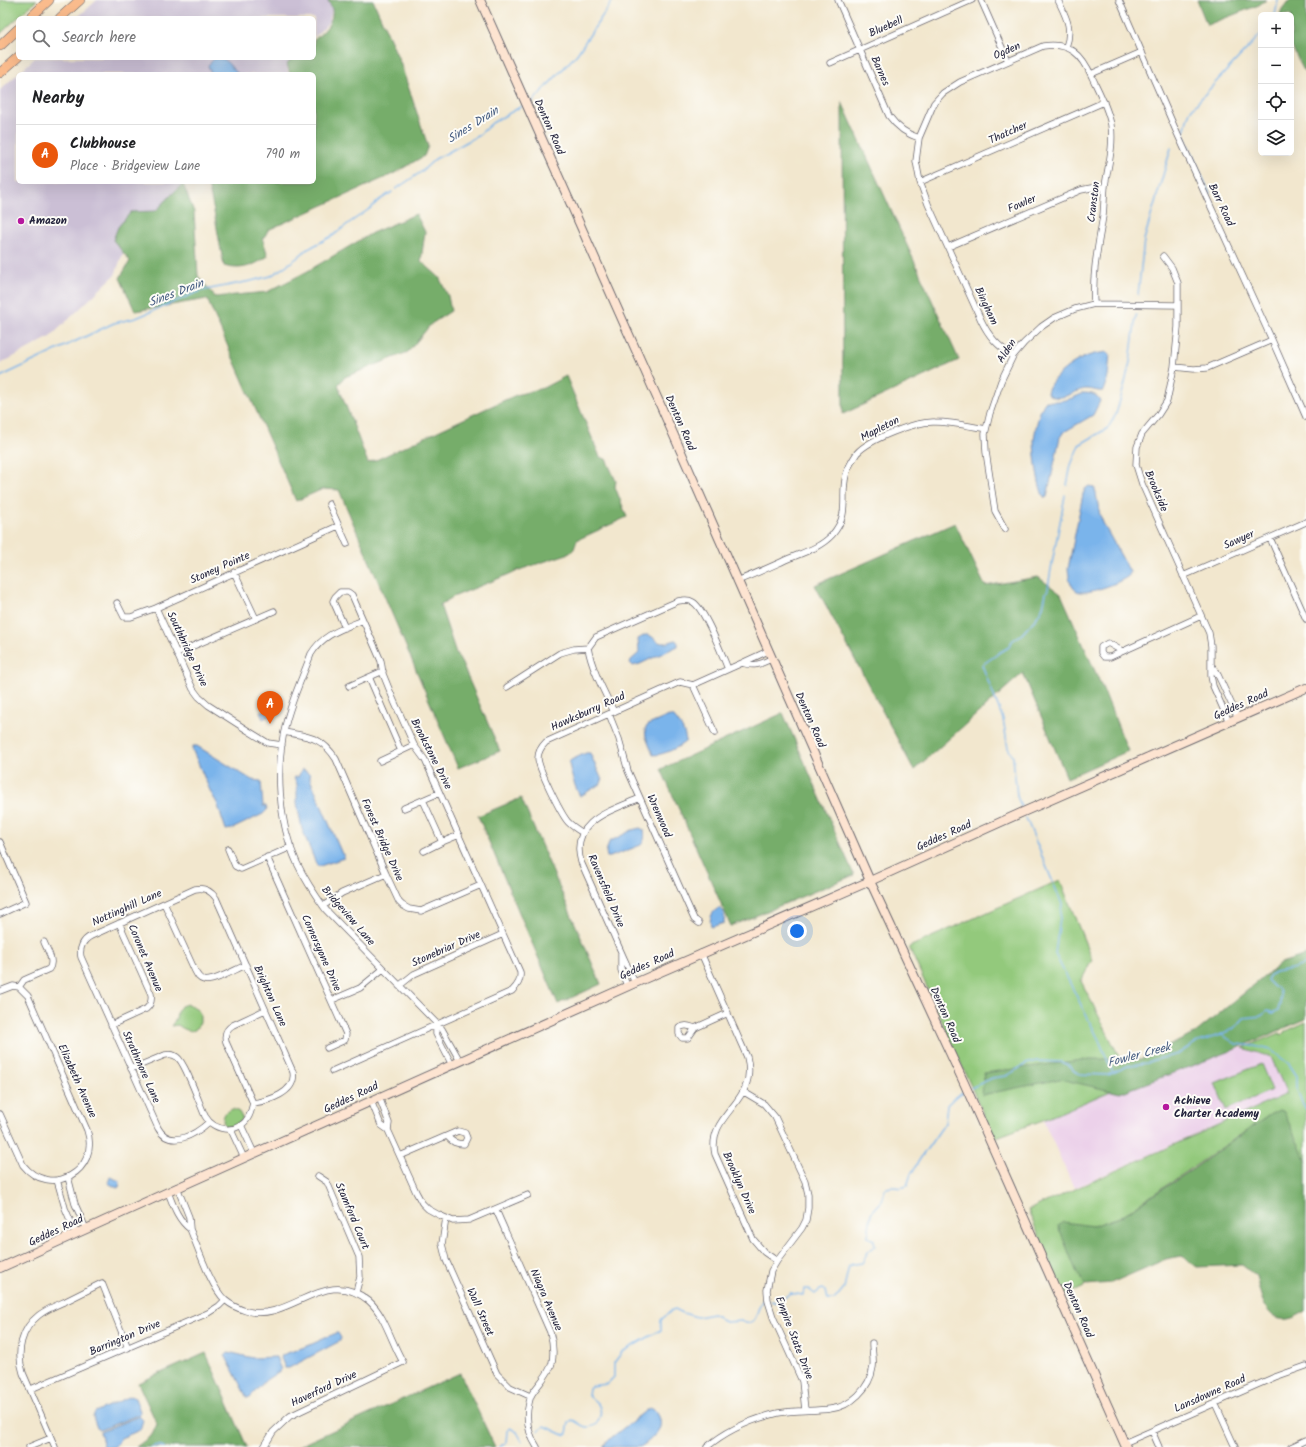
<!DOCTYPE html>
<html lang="en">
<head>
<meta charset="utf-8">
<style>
  :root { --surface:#fff; --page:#f2f2f2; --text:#202124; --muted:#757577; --line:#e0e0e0; --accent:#ea580c }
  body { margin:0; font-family:Kalam,sans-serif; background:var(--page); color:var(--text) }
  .controls { position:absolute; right:12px; top:12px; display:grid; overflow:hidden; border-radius:6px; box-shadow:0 4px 16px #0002 }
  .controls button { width:36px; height:36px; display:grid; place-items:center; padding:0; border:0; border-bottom:1px solid var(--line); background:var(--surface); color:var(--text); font:20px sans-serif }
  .you { position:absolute; left:797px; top:931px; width:14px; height:14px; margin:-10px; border:3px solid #fff; border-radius:50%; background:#1a73e8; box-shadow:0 0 0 6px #1a73e833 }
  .badge { display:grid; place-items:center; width:26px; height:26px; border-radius:50%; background:var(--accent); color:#fff; font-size:13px; font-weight:700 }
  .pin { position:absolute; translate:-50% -33px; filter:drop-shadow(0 1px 2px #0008) }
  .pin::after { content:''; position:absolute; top:21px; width:14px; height:12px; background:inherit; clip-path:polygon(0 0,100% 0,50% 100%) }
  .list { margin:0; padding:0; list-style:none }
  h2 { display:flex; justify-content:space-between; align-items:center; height:52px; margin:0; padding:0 16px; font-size:17px }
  h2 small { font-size:13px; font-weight:400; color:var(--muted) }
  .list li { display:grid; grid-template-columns:26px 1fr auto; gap:12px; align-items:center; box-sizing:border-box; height:60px; padding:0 16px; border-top:1px solid var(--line) }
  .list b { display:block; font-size:15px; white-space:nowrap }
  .list p { margin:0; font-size:13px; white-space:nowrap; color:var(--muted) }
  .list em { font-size:13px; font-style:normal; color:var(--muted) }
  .icon { flex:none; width:22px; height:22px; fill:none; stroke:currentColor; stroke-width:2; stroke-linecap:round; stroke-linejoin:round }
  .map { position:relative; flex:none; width:1306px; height:1447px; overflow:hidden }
  .search { position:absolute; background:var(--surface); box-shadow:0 4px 16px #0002; left:16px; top:16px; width:300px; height:44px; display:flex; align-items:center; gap:10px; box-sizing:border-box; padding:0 14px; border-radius:6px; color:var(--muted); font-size:15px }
  .panel { position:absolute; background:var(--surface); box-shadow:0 4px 16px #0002; left:16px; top:72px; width:300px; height:112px; border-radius:6px }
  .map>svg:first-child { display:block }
</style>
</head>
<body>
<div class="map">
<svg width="1306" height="1447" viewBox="0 0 1306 1447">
  <rect width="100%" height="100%" fill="#fdfcf7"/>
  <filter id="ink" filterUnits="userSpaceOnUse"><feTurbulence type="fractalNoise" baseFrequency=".025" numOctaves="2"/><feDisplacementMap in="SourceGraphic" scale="8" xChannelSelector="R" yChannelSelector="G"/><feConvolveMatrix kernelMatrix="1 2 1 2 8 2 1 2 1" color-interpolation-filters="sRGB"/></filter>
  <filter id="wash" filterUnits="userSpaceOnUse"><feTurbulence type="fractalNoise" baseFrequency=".012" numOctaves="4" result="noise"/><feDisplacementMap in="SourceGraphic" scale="16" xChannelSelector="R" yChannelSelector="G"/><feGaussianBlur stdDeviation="0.9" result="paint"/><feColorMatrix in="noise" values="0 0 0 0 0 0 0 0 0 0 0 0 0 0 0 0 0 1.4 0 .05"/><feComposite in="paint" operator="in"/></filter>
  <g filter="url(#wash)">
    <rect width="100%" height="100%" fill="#f2e7ce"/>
    <path fill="#ecd1ea" d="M1223,1042l48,15 16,37 -213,94 -31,-68z"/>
    <path fill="#cbbfd5" d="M97,0h231l4,9 -3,13 -15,15v-19h-237z
      M35,58h257l-5,6 1,10h-270v108h167l-29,30h-25l-18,28 10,13 -8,22 -65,62 -50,27v-274z"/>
    <path fill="#93c97b" stroke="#5a765b" d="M0,0h37l-37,34z
      M1060,880l32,80 -11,21 51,101 -89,38 -49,18 -85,-191z
      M187,1004l6,2 7,7v10l-5,7c-6,2 -12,-1 -17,-5l-7,1 5,-7 1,-7 4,-6z
      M1306,1022v140l-35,-48 -151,103 -27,9 -35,1 28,58 -22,11 -36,-86 259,-116 -16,-37 -28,-9 36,-15 3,2 2,-3z
      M1261,1064l11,26 -46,20 -11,-27z
      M233,1109l6,3 4,7c-6,6 -11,7 -19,8 -2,-9 -1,-16 9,-18z"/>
    <path fill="#76ad6b" stroke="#4c6853" d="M328,0h45l27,62 28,84 -4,10 -31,18 -125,56 -5,10 5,16c-14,10 -27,15 -44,10 -6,-28 -9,-56 -17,-84h107v-108h-24l-3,-10 6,-6h21v-18c9,-8 20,-17 18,-31 -1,-3 -3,-6 -4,-9z
      M1197,0h69l-7,5 -52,20z
      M1290,0h16v75l-15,-30v-30h-11l2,-5z
      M842,102l117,258 -116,54z
      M183,184l11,28 4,64 17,21 52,-5 39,-20 66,-39 44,-19 9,18 -4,29 18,16 9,19 3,15 -20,13 -23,28 -63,25 -7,8 30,78 8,-3 109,-51 31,-14 27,-7 23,-12 34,81 6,2 10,22 -1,6 12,30 -50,23 -3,9 -4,4 -48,16 -69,28 -13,8 16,48 6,11 38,87 -42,17 -119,-278 -16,-1 -27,12 -89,-202 -72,12 -15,-33 10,-17 -17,-21 5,-13 13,-15 25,-1 18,-19z
      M955,523l30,63 53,-9 23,17 45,102 22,55 -61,27 -44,-105 -109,97 -99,-185z
      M783,713l71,162 -123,51 -70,-157z
      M521,798l80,186 -43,20 -80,-188z
      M1306,955v64l-75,32 -111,42 -60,-14 -78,16 2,-22 105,-14h52l53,-25 87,-71z
      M1279,1110l5,2 22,49v150c-5,3 -12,7 -18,8 -23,4 -28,-26 -32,-43l-14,-11 -45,2 -15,-11 -16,3 -55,24 -25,2 -9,-12 -19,-47 5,-4 30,4 27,-9 73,-48 78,-55z
      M206,1353l41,94h-111l16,-12 5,-11 -19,-41z
      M460,1373l35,74h-197l3,-2z"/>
    <path fill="#7ab4eb" stroke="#4e6b93" d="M215,58l9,1 14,15h-27l-3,-9z
      M1107,352l3,2 -2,23 -5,14c-5,1 -10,-2 -16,-2 -13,0 -27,16 -40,4 3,-16 29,-34 44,-38 6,-2 11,-2 16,-3z
      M1083,393c7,0 15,1 17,8l-7,14 -29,17 -4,5 -13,60 -2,1c-7,-7 -11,-47 -11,-58 1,-9 5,-32 12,-39 14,1 25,-1 37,-8z
      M1089,486l5,1 1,2 5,26 4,10 26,47c-1,3 0,3 -3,5 -8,6 -42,19 -50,14 -7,-4 -8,-14 -9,-22l15,-75 2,-5z
      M645,635c7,-1 9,5 14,7 5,3 12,-1 17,-2l2,3v3l-38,18 -7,2 -3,-3 1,-3 8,-7 -1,-14z
      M268,709l2,1 1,5 -8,4 -3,-7z
      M669,716l5,1c6,7 11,15 12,24 -8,7 -22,14 -33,14l-7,-18 -1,-8 3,-4z
      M193,746h4l55,34 9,1 2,25h3l1,4 -4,4 -31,15 -6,1 -9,-27 -6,-10 -19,-44z
      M586,753h4l12,27 -1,4c-3,2 -6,3 -9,5 -4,2 -7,5 -12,7 -5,-8 -10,-24 -11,-34l2,-2z
      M302,769l8,5v5l32,75 2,1v3l-24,8h-3l-15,-37 -5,-25v-20l-3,-6 1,-1h3z
      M640,828l4,2c1,6 1,10 -3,15l-31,12h-3l-1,-5 3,-10 23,-12z
      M719,908c7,5 5,9 5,15l-13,4c-2,-8 0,-15 8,-19z
      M110,1177l10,4 -1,6 -2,1 -9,-5z
      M336,1333h2l3,5 -1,3 -51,27h-4l-4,-10 1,-3 28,-10z
      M228,1352l25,6 23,-1 5,13 -15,10 -16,17 -3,1 -22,-43z
      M131,1396l4,2 5,13v3l-40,16 -3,-2 -4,-11 2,-5z
      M649,1408c8,1 13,11 11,19 -2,6 -15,19 -21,20 -7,0 -26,0 -35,0v-2l8,-8z
      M139,1416l4,4 -3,10 -19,8 -7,9h-10l-4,-15z"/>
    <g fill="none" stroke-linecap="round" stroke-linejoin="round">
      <path stroke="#7ab4eb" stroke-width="1.5" d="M1275,15l3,-15
        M532,102l45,-48 36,-54
        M1183,134l27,60
        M1182,135c5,-8 4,-19 10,-26 22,-26 46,-50 69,-75
        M396,189l25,-17 14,-13 12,-6 32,-18 13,-12 30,-17
        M1138,295l6,-55 27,-92
        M0,377l114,-54 22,-5 64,-27 51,-10 20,-5 26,-18 9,-8 28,-15 15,-12 22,-15 7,-7 14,-9
        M1067,485l4,-20 8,-20 29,-17 8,-14 8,-27 6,-25 6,-47
        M1021,807l-4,-11 -4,-39 -5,-9 -5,-29 -21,-54 17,-12 10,-6 3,-6 10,-7 15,-17 6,-10 3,-14 2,-4c4,-32 12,-63 17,-94
        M1026,818l36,86 -7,50 43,84 15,35
        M1221,1034l15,10 18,2 17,4 18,14 8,12v14l6,15 3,4
        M971,1088l21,-10 14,-2 20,-12 11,-3 25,1 7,3 5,6 6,3 28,1 22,-10 17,-2 7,-3 24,-6 17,-11 31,-10 11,-7 7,-8 17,-2 7,-5 5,2 5,-3c3,-6 4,-18 -1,-23h-3l-7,-7c4,-9 11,-9 20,-10 6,-1 13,-4 19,-6
        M771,1301l7,2 12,-10 13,2 1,-6h4l7,5 5,-4 3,-1 3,2 2,9h6l10,-12 5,-22 4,-2 9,-1 6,-11 7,-6 -1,-6 -6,-3 3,-24 11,-12 3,-12c7,-5 15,1 22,-3l4,-12 9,-15 25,-36 2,-18 8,-8 8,-5
        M538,1431l7,-5 19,9 3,-2 2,-10 3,-3c5,1 8,6 14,7 12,1 18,-14 12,-23 -3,-3 -7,-6 -10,-9l1,-7 2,-2 16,-2 7,-7v-14l8,-11 39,-22v-10l11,-10 3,-1 8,4 14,4 16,-3 4,2 4,4 4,2 17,-1 8,2c9,-4 6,-16 13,-23h4
        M151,1447l7,-2 6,2
        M499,1447l7,-4 1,-12 3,-3 7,4 5,9"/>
    </g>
  </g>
  <g filter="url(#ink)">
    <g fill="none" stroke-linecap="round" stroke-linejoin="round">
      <g stroke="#6b676e" stroke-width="7">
        <path id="street" d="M838,0l51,116c8,11 17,18 30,22
          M981,0l27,61
          M1058,0c8,17 15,28 8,47
          M1119,0l58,133 95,207 34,77
          M830,63l142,-63
          M1091,74l51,-22
          M920,182l184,-80
          M948,247l133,-57 10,-2 14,-1
          M1163,256l9,12 6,15v44l-4,40 -7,34 -9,14 -16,19 -5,13 -1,18 6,19 67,149 2,13v30l2,10 16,36
          M1013,356c-15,-10 -24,-19 -32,-36l-53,-116 -8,-22 -4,-21 3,-23 15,-35 9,-10 17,-11 83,-36c27,-4 39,8 49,31 7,15 16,31 19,48 3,21 -3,41 -6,61 -1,10 -1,20 -2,30 -5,31 -11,57 -9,88
          M1174,367l20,2 13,-1 65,-28
          M329,504l18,40
          M1005,529l-10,-18 -9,-59 -1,-18 5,-21 11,-32 12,-25 11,-13 17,-16 13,-9 21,-9 19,-5 84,1
          M1270,538l36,81
          M234,572l22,47
          M1183,576l123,-54
          M737,581c18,-7 35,-15 53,-23 15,-6 31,-11 42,-23 19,-22 8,-37 14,-60 2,-8 7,-16 11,-22 13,-14 58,-32 78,-31 17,0 34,4 51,7
          M117,603l7,14h7l25,-9 182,-82
          M156,608l37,81 6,8 9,8 39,25 21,13 14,2
          M363,620c-21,9 -40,14 -52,34 -8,22 -19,45 -25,69 -11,43 -8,99 11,140 8,17 18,32 29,47l116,119 18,32
          M588,648c4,22 16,43 26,64
          M768,651l-26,12c13,4 18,1 29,-4
          M1122,651l-14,-8 -7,4v6l3,4h6l91,-41
          M177,653l97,-42
          M1212,666l6,9 20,43
          M369,677l32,74
          M693,685l49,-22
          M349,686l34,-15
          M507,687l53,-34 14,-4 14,-1 8,-11 82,-36c5,-1 10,-2 15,1 12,7 29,53 35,67
          M609,714l10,25 9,32 66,148 5,4
          M284,732c25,5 37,4 52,27l50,115 13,28 3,3 7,4 12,2 60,-26
          M380,761l34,-16
          M423,800l19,42 17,-7
          M404,808l35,-15
          M583,833c-5,-3 -11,-7 -15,-11 -7,-8 -30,-54 -30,-64 0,-7 4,-12 8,-16l134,-60 13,3 22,48
          M0,842l26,60 -26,12
          M228,849l7,17 6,3 50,-22
          M424,851l18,-9
          M267,857l79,177 -1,6 -18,8
          M164,903l31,68c2,4 4,8 9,9 9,3 32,-11 42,-15
          M323,906l19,-13 44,-19
          M621,953v17l6,16
          M701,953l46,104c12,46 -41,56 -32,97l38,85 11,13 13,9
          M635,983l-54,-121c-12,-41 30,-51 59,-64
          M399,986l15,-12 89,-40
          M19,987l5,-7 25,-11c6,-8 -2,-19 -5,-27
          M0,991l13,-5 6,1
          M332,1000l28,-12 23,-19
          M436,1024v10l16,31
          M111,1025l35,-16c5,-4 6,-9 5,-15l-32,-71
          M695,1028c-6,-2 -10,-4 -16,0v6l3,4h6l7,-10 33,-15
          M131,1069l34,-14c4,-1 8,-1 12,2 8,5 23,48 28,59 10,17 35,18 44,0 2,-4 3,-9 4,-13l-27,-61c-2,-7 0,-13 7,-17l32,-15
          M332,1071l180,-80c6,-6 9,-11 8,-19l-95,-212 -11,-15 -20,-44 -11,-27 -2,-13 -29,-66 -4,-3h-8l-5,5 -2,4 12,27
          M744,1092l20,12 11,13 30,64 3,13v14l-2,12 -4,8 -25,33 -6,10 -4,19 1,11 5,16 29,64 3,29
          M371,1101l10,24 7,5 1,-7 -10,-26
          M0,1114l23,51c27,34 78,6 64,-35l-59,-134 -9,-9
          M209,1122c-13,12 -39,28 -51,6l-77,-171c-2,-9 2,-17 10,-21l104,-47c9,-2 15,1 21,9l77,174c4,21 -25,29 -40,31
          M241,1125l13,28
          M231,1130l13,28
          M388,1130l28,62 6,11 6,6 11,6 14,6 16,-1 59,-25
          M400,1156l58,-25 7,2 2,5 -3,6c-8,0 -12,-2 -17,-8
          M318,1176l9,6 32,75 1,20 -4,15
          M68,1177l7,27 11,25
          M57,1180l8,28 11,26
          M168,1192c5,13 10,28 22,37l-1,-12 -12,-30
          M496,1210l54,122c3,10 4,20 2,31 -3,12 -14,21 -20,31 -2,3 -2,5 -3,9 -4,16 -1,30 8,44
          M446,1218l-4,26 4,16 51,114 13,13 20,9
          M190,1229c8,19 21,58 35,71 6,5 14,9 21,11 45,12 79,-47 123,-10 16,14 23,43 34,61l-113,54 -17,16 -9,15
          M31,1389l177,-76 11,-7 6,-6
          M1215,1403l20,44
          M1152,1431l7,16
          M1124,1443l151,-66 31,-11
          M29,1447l22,-9
          M55,1447l-32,-74c-7,-21 -2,-44 16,-58 8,-6 18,-10 27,-14 12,-6 24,-12 36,-18l26,65
          M707,1447c20,-17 46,-28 71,-34 17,-3 35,-2 52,-4 21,-2 40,-21 43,-42 1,-7 -1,-16 -1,-24
          M1291,1447l15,-7"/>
      </g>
      <g stroke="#6b676e" stroke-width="10">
        <path id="secondary" d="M480,0l191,429 199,452 95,204 161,362
          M0,1268l168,-76 467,-209 235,-102 153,-69 283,-124"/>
      </g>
      <g stroke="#6b676e" stroke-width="10">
        <path id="primary" d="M30,18l19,-18
          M60,18l20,-18
          M0,46l18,-17
          M0,73l18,-16"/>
      </g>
      <use href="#street" stroke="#fff" stroke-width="5.5"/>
      <use href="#secondary" stroke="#fde4d1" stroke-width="8"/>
      <use href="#primary" stroke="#fabb8c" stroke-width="9"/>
    </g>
  </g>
  <g fill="#b5179e" stroke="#fdfcf7" stroke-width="1.5">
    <circle cx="21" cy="221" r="4"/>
    <circle cx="1166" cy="1107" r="4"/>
  </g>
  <g text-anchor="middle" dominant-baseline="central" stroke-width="4" stroke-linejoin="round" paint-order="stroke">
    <g font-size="11" fill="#22223b" stroke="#fdfcf7">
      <text transform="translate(886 27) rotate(-24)">Bluebell</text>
      <text transform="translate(1007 51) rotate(-24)">Ogden</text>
      <text transform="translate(880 71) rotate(66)">Barnes</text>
      <text transform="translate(549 127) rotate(66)">Denton Road</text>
      <text transform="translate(1008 133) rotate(-24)">Thatcher</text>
      <text transform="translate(1094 202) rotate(-83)">Cranston</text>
      <text transform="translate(1022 204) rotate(-23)">Fowler</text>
      <text transform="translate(1221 205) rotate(65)">Barr Road</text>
      <text transform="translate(986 306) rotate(65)">Bingham</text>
      <text transform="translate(1007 351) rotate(-57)">Alden</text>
      <text transform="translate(680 423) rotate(66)">Denton Road</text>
      <text transform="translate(880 429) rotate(-27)">Mapleton</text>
      <text transform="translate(1156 491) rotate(67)">Brookside</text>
      <text transform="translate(1239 540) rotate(-24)">Sawyer</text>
      <text transform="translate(220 568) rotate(-24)">Stoney Pointe</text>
      <text transform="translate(187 649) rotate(65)">Southbridge Drive</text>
      <text transform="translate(1241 705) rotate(-24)">Geddes Road</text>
      <text transform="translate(588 712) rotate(-24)">Hawksburry Road</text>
      <text transform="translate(810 720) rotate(66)">Denton Road</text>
      <text transform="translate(431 754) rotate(63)">Brookstone Drive</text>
      <text transform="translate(659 816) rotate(66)">Wrenwood</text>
      <text transform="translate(944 836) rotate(-24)">Geddes Road</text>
      <text transform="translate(382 840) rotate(66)">Forest Bridge Drive</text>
      <text transform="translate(606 891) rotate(67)">Ravensfield Drive</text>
      <text transform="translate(127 908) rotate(-24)">Nottinghill Lane</text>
      <text transform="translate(348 916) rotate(49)">Bridgeview Lane</text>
      <text transform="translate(446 949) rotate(-24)">Stonebriar Drive</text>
      <text transform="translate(321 953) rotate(66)">Cornersyone Drive</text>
      <text transform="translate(145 958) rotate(67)">Coronet Avenue</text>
      <text transform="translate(647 965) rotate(-24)">Geddes Road</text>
      <text transform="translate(270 996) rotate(66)">Brighton Lane</text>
      <text transform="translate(945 1015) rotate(66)">Denton Road</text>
      <text transform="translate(141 1067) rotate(66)">Strathmore Lane</text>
      <text transform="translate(77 1081) rotate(66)">Elizabeth Avenue</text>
      <text transform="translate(351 1098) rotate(-25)">Geddes Road</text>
      <text transform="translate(739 1183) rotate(66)">Brooklyn Drive</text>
      <text transform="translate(352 1216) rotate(67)">Stamford Court</text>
      <text transform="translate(56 1231) rotate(-25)">Geddes Road</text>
      <text transform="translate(546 1300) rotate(67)">Niagra Avenue</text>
      <text transform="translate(1078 1310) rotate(66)">Denton Road</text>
      <text transform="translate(480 1312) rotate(66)">Wall Street</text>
      <text transform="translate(125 1338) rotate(-23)">Barrington Drive</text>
      <text transform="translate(794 1338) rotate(69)">Empire State Drive</text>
      <text transform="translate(324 1389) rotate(-25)">Haverford Drive</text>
      <text transform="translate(1210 1394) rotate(-24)">Lansdowne Road</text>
    </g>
    <g font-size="11" font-weight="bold" fill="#22223b" stroke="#fdfcf7" text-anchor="start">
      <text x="29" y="221">Amazon</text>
      <text x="1174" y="1101">Achieve<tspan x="1174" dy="13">Charter Academy</tspan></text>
    </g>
    <g font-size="12" font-style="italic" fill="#455c81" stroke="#fdfcf7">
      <text transform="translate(473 125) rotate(-32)">Sines Drain</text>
      <text transform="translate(176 293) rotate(-21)">Sines Drain</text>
      <text transform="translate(1139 1055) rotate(-15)">Fowler Creek</text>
    </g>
  </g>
</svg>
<div class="controls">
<button>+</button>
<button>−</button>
<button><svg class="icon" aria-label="locate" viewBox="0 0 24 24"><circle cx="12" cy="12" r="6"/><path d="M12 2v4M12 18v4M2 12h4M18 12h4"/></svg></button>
<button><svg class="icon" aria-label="layers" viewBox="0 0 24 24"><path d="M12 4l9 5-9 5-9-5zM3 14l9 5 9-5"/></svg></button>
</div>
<div class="you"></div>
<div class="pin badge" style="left:270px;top:724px">A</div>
<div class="search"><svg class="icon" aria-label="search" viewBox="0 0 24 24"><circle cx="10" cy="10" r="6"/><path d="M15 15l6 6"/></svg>Search here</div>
<section class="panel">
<h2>Nearby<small></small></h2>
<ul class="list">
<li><span class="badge">A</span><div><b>Clubhouse</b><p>Place · Bridgeview Lane</p></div><em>790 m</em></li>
</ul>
</section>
</div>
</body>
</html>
